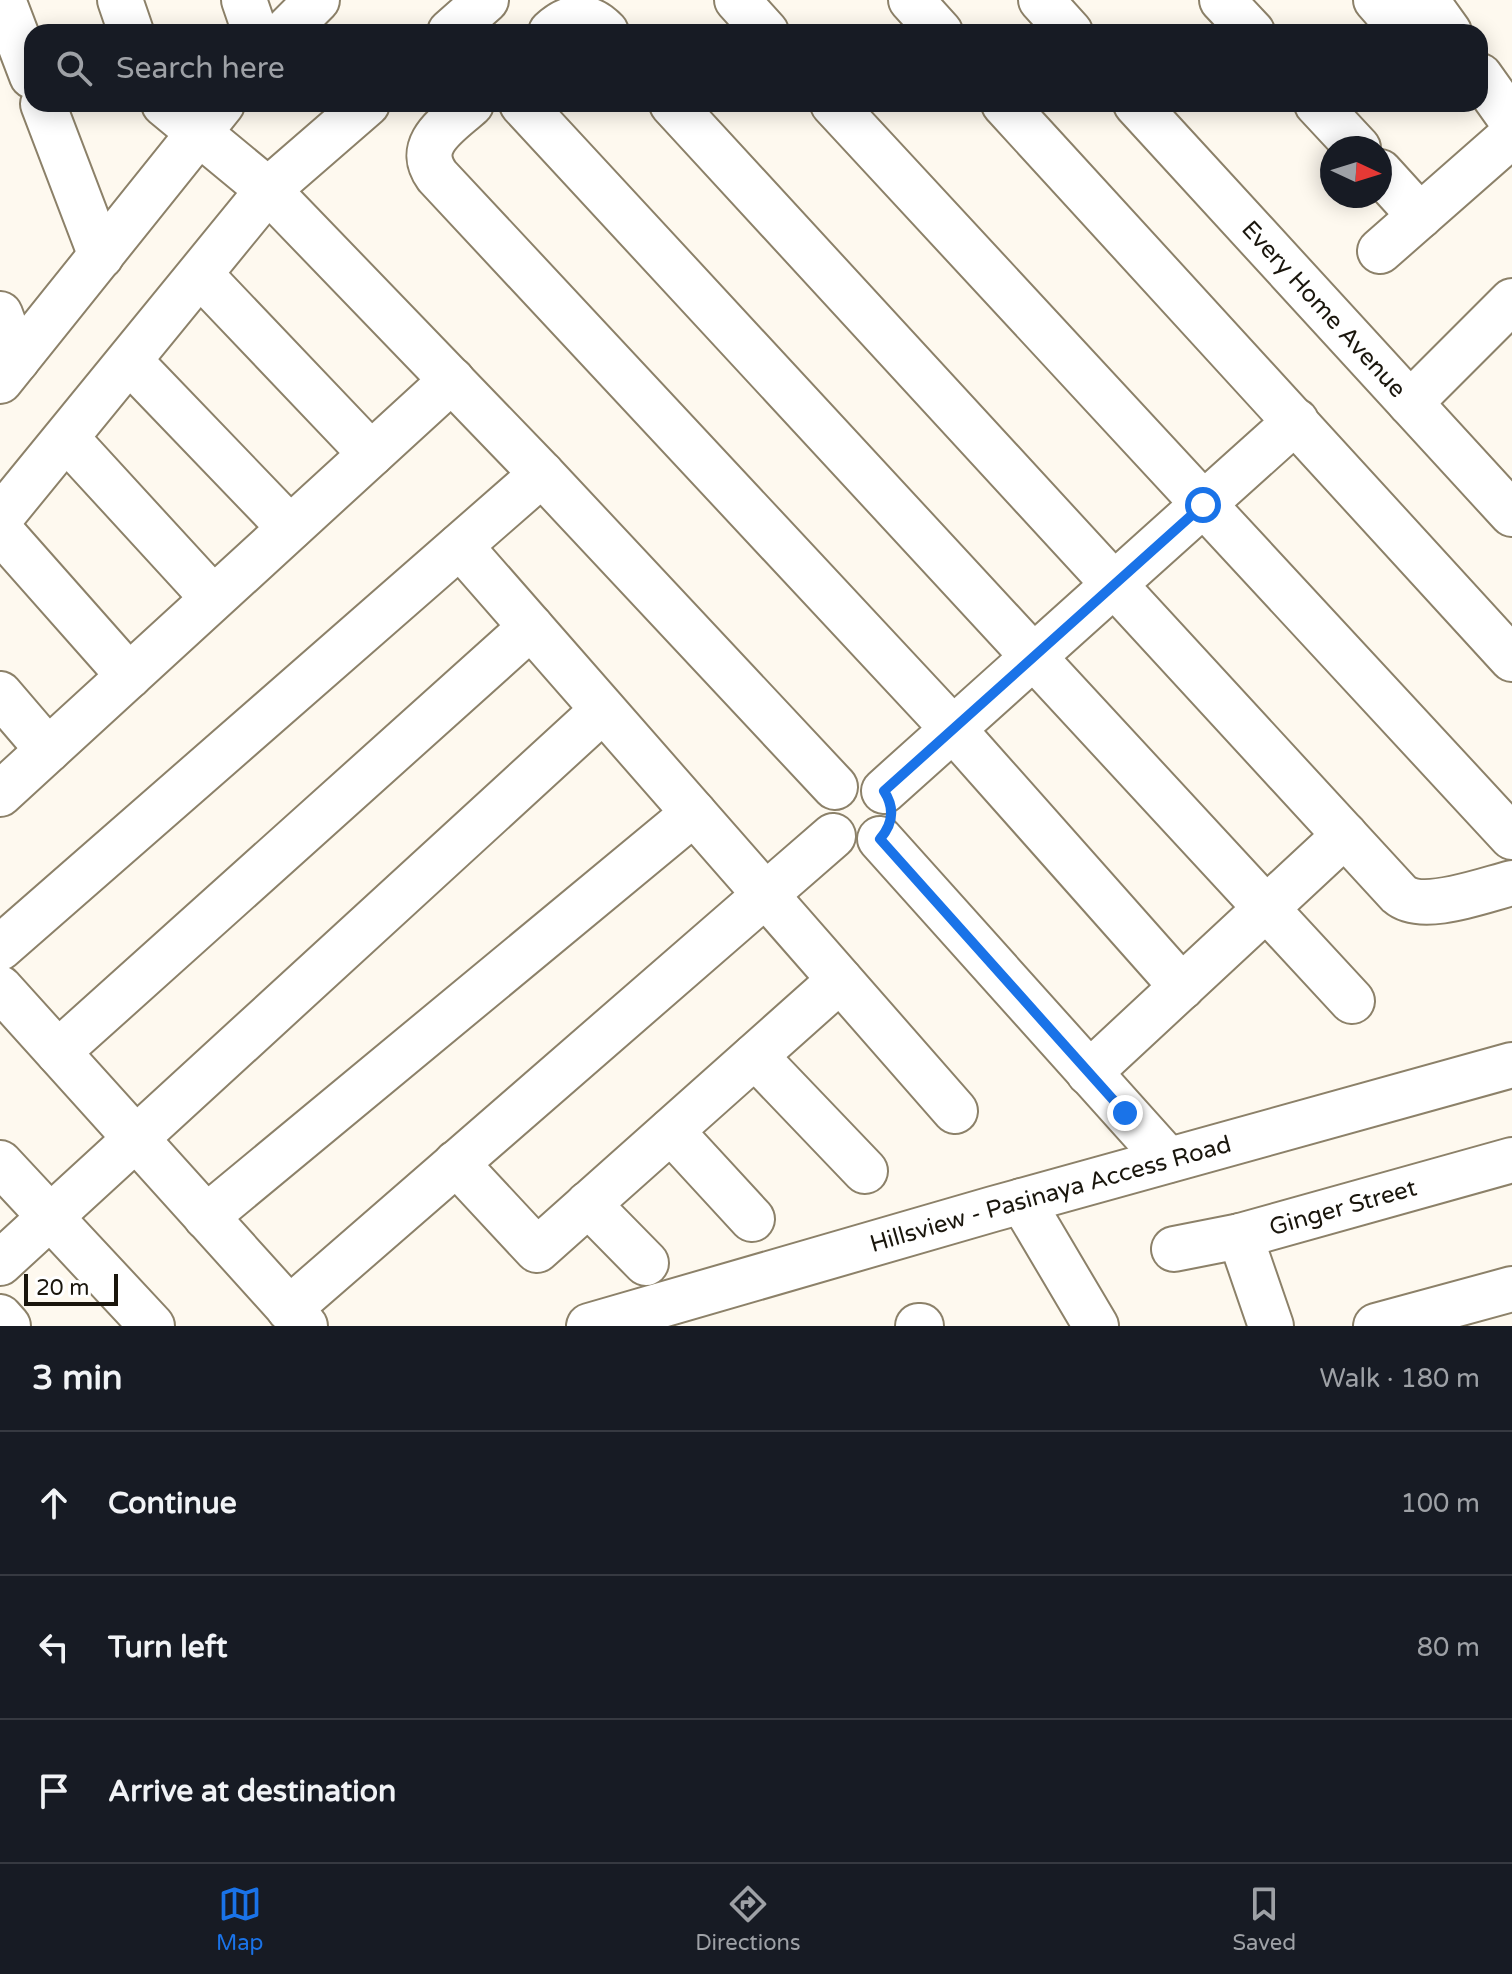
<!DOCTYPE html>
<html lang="en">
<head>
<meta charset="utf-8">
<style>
  :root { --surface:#171b24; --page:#242831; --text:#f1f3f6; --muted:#9ea1a6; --line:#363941; --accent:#1a73e8 }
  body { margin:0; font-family:"Varela Round",sans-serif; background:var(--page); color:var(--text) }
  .compass { position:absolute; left:1320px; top:136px; width:72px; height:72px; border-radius:50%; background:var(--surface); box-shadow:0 4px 20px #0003; rotate:94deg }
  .scale { position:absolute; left:24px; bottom:20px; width:94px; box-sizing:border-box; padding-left:8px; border:4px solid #1a160d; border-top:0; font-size:22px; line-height:28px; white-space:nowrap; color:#1a160d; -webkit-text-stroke:6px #fff; paint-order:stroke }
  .stop { position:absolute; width:24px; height:24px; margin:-18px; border:6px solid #1a73e8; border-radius:50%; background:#fff }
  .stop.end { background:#1a73e8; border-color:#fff; box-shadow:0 2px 8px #0008 }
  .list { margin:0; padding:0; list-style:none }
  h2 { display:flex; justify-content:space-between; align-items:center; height:104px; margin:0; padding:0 32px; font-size:34px }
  h2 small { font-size:26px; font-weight:400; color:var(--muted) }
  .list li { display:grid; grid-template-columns:52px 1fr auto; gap:24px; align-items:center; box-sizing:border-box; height:144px; padding:0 32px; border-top:2px solid var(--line) }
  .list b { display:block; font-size:30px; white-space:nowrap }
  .list em { font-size:26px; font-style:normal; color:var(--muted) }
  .icon { flex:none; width:44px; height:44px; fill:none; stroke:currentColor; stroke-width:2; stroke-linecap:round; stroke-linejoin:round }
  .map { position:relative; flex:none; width:1512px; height:1326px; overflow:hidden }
  .search { position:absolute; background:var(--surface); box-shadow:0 4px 20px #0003; left:24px; right:24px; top:24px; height:88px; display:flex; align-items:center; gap:20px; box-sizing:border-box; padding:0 28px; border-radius:24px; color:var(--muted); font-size:30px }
  .sheet { height:536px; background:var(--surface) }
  nav { display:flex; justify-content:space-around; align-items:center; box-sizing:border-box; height:112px; border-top:2px solid var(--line); background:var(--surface); font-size:22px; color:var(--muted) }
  nav a { display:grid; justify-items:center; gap:4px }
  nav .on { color:var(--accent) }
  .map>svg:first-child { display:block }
</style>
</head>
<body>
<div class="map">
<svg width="1512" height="1326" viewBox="0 0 1512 1326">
  <rect width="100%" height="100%" fill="#fef9ef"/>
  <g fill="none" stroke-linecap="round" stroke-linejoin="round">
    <g stroke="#8c8169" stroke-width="48">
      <g id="minor">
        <path d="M3,0l29,76"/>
        <path d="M120,0l11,32"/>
        <path d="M244,0l11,32"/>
        <path d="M737,0l29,32"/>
        <path d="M911,0l29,32"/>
        <path d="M1041,0l29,32"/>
        <path d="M1222,0l30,32"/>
        <path d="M1376,0l28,32"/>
        <path d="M1426,0l23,32"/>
        <path d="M285,32l32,-32"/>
        <path d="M450,32l36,-32"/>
        <path d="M551,32c18,-17 37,-19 55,0"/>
        <path d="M1480,76l32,45"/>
        <path d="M43,104l58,152"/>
        <path d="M164,104l104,86 274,284 293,313"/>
        <path d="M471,104c-22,20 -57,40 -34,72l516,553 229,258"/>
        <path d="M522,104l830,897"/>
        <path d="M672,104l727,790c23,20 85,-4 113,-11"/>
        <path d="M833,104l679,733"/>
        <path d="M1004,104l508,555"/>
        <path id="s1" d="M1136,104l376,410"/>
        <path d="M1317,104l41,44"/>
        <path d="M1380,172l40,44"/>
        <path d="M1380,251l132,-116"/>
        <path d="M212,287l159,167"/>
        <path d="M0,314l17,46"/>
        <path d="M142,374l148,154"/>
        <path d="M0,381l222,-277"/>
        <path d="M1410,403l102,-102"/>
        <path d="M79,452l134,146"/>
        <path d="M0,518l268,-328 99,-86"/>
        <path d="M6,537l123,139"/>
        <path d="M460,546l495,565"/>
        <path d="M0,694l48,56"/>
        <path d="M884,791l412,-370"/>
        <path d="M0,794l452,-414"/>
        <path d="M880,839l288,321"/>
        <path d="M0,948l542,-474"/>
        <path d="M0,988l305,338"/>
        <path d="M58,1052l473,-425"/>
        <path d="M755,1056l110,115"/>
        <path d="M1089,1073l256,-238"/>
        <path d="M671,1131l81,88"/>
        <path d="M0,1163l152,163"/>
        <path d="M456,1163l81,87 303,-270"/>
        <path d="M1022,1201l74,125"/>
        <path d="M588,1204l58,59"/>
        <path d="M206,1217l488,-404"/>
        <path d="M1240,1236l31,90"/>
        <path id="s2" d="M1174,1249l66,-13 272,-76"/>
        <path d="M0,1263l603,-553"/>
        <path d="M289,1309l544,-473"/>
        <path d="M0,1317l8,9"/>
        <path id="s3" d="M589,1326l404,-117 519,-144"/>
        <path d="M918,1326h3"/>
        <path d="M1376,1326l136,-37"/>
      </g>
    </g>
    <use href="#minor" stroke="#fff" stroke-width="44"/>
  </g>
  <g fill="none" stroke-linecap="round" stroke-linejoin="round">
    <path stroke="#1a73e8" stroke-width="10" d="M1125,1113l-245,-274c13,-15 15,-31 4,-48l319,-286"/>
  </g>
  <g text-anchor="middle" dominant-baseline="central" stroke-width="6" stroke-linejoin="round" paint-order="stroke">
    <g font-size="24" fill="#1a160d" stroke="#fff">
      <text stroke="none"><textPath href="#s1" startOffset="278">Every Home Avenue</textPath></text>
      <text stroke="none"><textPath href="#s3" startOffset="480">Hillsview - Pasinaya Access Road</textPath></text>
      <text stroke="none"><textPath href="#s2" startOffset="174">Ginger Street</textPath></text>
    </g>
  </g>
</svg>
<svg class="compass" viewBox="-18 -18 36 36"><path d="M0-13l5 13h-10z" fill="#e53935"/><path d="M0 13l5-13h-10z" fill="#9ea1a6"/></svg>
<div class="scale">20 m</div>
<div class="stop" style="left:1203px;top:505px"></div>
<div class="stop end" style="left:1125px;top:1113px"></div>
<div class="search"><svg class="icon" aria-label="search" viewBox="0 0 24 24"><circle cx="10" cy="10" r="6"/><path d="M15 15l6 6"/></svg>Search here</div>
</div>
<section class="sheet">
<h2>3 min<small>Walk · 180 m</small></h2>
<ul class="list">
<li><svg class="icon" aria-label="ahead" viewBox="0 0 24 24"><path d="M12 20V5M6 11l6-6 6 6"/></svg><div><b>Continue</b></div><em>100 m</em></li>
<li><svg class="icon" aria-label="left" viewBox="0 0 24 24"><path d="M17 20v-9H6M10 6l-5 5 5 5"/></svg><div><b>Turn left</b></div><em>80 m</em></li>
<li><svg class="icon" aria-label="arrive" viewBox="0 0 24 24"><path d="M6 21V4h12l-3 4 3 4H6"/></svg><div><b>Arrive at destination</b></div></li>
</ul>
</section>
<nav>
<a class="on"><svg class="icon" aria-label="map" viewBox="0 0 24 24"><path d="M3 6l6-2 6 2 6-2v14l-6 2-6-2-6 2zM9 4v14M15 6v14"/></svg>Map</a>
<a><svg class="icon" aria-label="directions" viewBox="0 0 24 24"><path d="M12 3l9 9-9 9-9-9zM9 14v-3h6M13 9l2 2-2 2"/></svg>Directions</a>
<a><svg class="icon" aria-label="saved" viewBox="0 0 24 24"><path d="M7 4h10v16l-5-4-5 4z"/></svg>Saved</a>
</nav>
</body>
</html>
